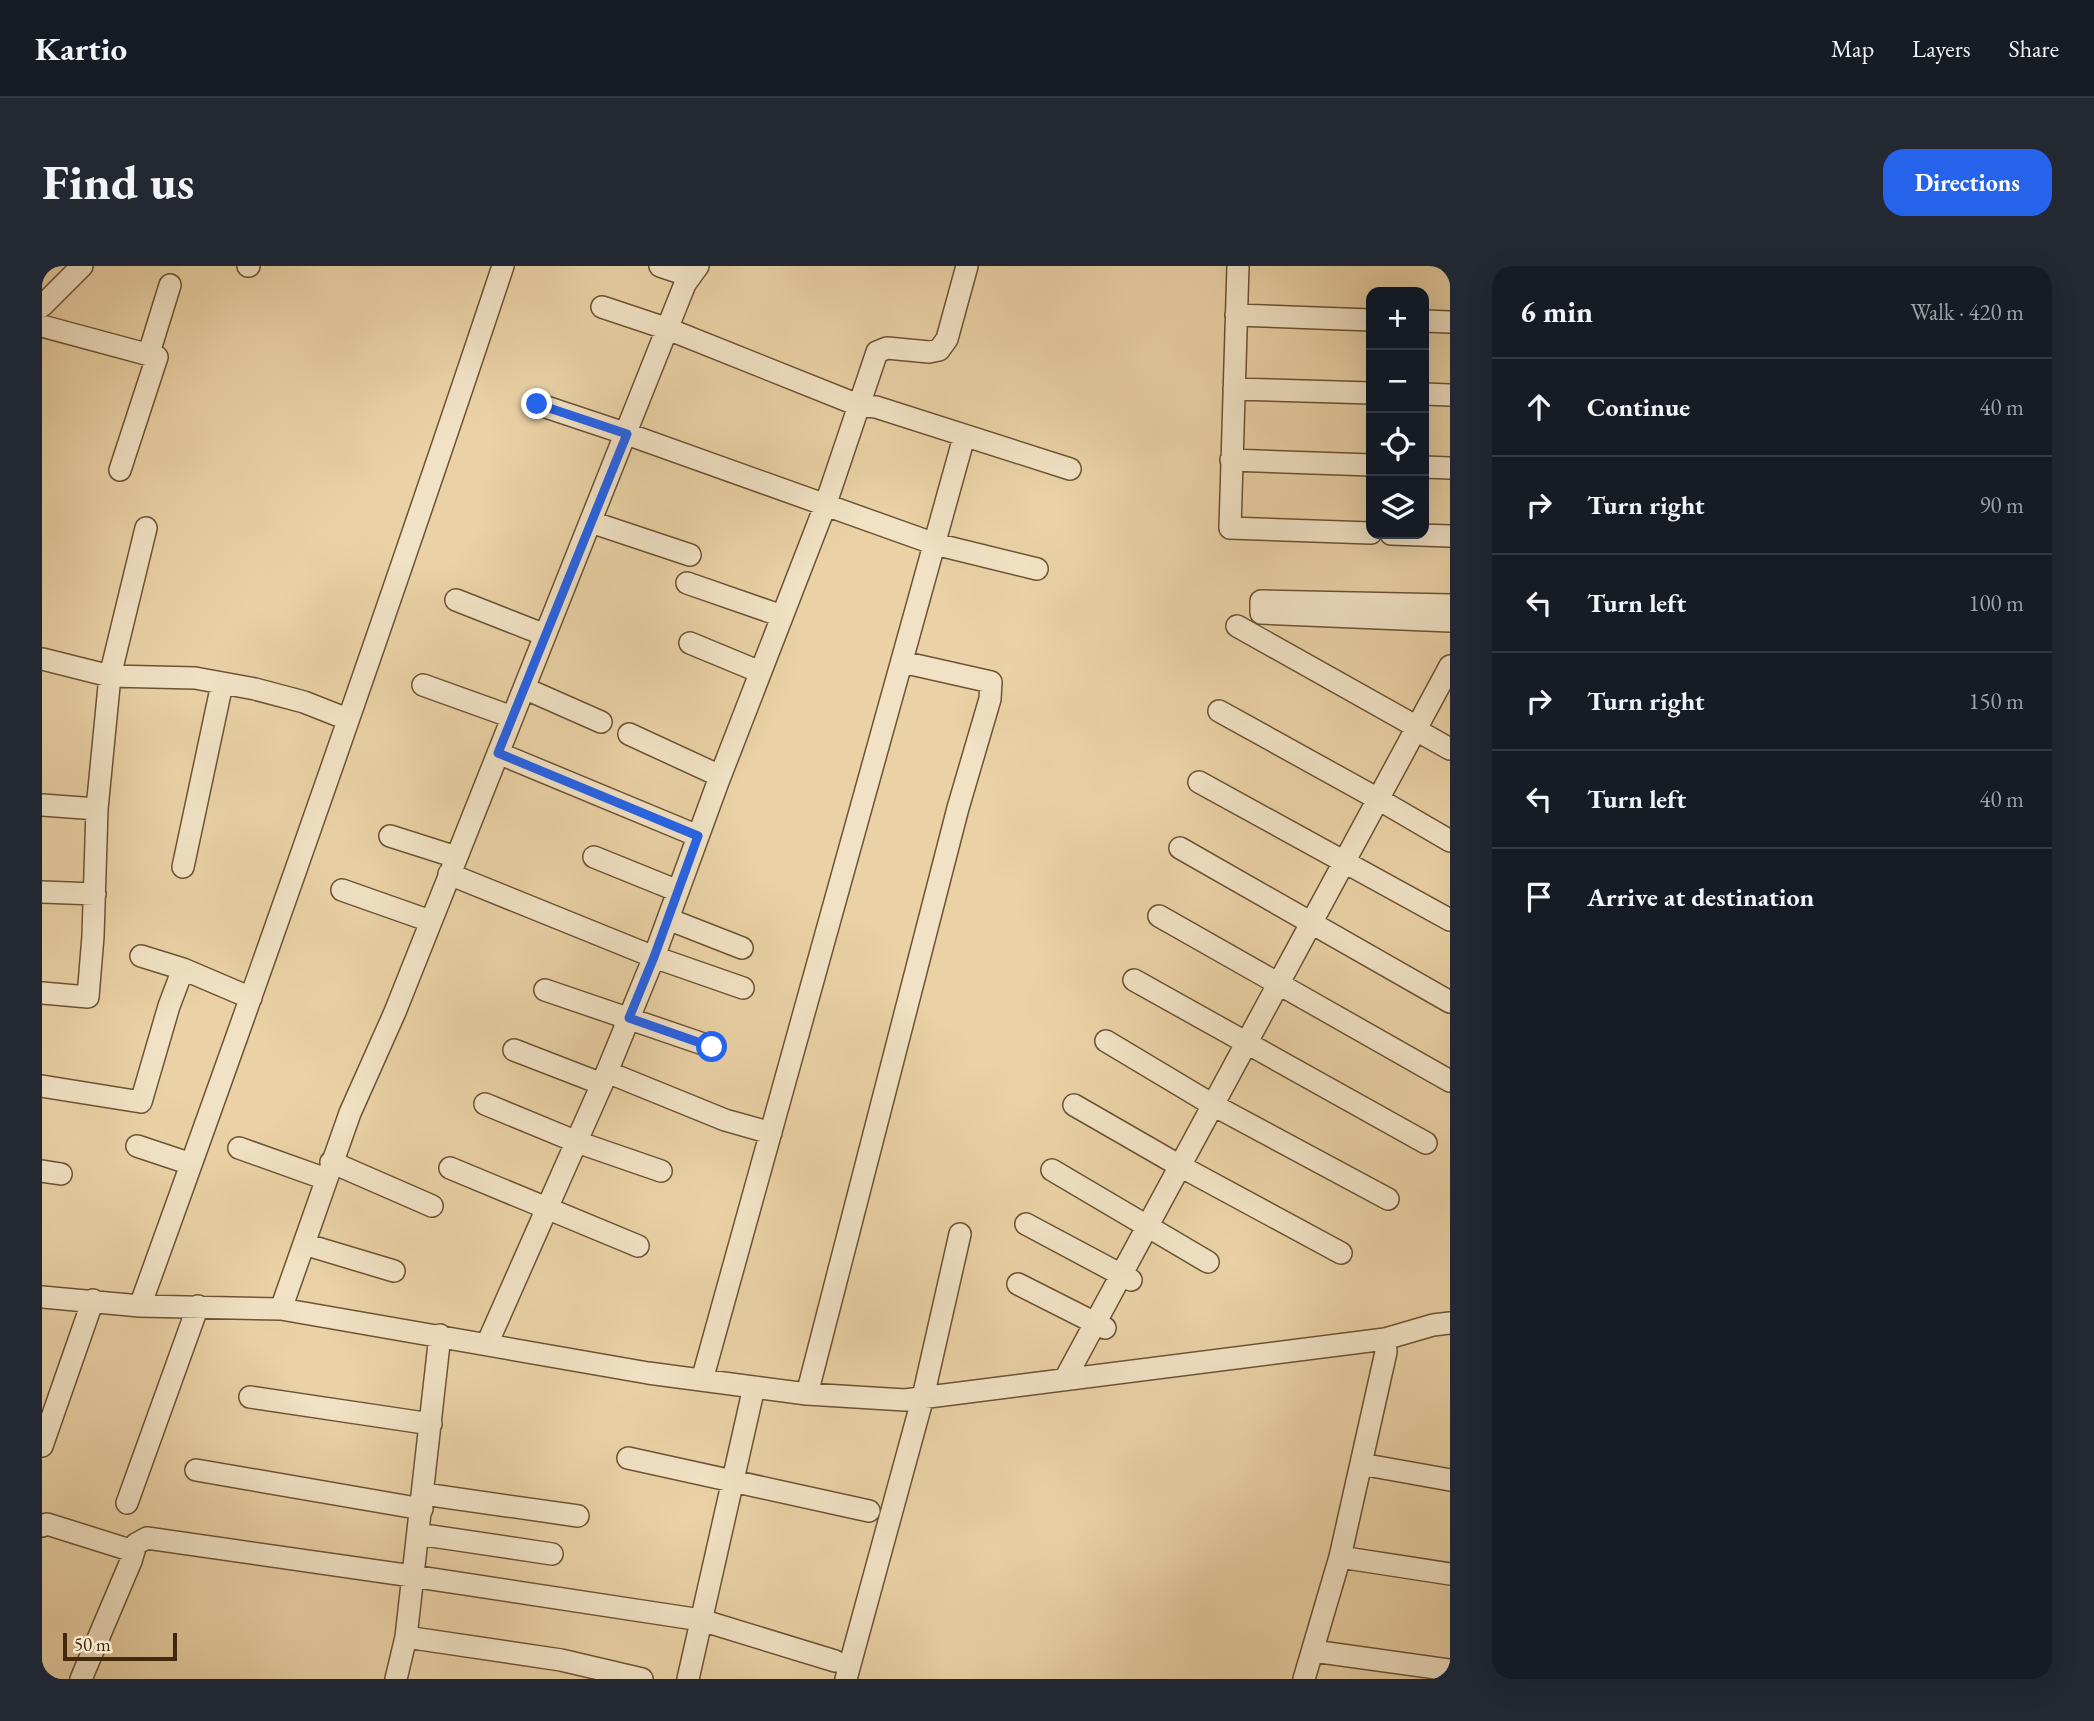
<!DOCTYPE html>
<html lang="en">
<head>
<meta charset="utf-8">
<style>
  :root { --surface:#171b24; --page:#242831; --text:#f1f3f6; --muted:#9ea1a6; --line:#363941; --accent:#2563eb }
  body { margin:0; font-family:"EB Garamond",serif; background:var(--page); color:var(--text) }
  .controls { position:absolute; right:21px; top:21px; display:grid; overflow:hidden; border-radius:14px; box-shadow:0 7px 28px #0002 }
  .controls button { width:63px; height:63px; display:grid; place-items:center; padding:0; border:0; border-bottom:2px solid var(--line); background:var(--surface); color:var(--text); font:35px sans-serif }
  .scale { position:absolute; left:21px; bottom:18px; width:114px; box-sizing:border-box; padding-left:7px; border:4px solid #42290e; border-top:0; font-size:19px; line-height:24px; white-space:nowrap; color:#42290e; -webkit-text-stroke:5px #f1e2c5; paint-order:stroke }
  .stop { position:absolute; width:21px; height:21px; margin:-16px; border:5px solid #2563eb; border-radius:50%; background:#fff }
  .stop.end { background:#2563eb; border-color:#fff; box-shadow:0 2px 7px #0008 }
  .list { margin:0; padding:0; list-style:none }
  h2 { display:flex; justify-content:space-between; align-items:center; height:91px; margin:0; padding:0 28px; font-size:30px }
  h2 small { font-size:23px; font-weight:400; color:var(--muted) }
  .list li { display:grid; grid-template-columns:46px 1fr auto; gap:21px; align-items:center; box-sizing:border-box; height:98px; padding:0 28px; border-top:2px solid var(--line) }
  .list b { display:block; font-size:26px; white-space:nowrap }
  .list em { font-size:23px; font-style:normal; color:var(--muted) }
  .icon { flex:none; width:38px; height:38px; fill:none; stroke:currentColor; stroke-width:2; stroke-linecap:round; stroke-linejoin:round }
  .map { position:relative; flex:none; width:1408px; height:1413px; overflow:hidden; border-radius:21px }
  header { display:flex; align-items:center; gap:42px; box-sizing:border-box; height:98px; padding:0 35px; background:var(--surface); border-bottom:2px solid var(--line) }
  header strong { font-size:33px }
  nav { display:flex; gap:38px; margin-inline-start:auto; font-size:24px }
  .intro { display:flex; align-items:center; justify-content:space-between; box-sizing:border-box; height:168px; padding:0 42px }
  h1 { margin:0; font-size:49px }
  .button { padding:18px 32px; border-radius:21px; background:var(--accent); color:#fff; font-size:24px; font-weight:700 }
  main { display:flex; gap:42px; padding:0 42px }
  aside { flex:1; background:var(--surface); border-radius:21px; box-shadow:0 7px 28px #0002 }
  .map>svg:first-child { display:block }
</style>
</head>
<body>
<header>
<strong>Kartio</strong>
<nav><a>Map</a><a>Layers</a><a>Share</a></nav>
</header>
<div class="intro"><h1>Find us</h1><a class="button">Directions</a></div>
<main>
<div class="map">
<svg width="1408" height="1413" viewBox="0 0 1408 1413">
  <rect width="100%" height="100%" fill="#ead2a6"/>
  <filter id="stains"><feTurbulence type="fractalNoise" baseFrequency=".00286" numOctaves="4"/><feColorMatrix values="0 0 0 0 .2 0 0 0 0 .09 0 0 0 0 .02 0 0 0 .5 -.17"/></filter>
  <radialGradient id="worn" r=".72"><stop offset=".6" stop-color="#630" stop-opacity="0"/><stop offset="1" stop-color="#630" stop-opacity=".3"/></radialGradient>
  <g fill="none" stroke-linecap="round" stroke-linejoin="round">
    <g stroke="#6c5334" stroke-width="24">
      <path id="minor" d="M206,0h1
        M618,0l30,10
        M1196,0l-8,262 141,5
        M0,40l40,-40
        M560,41l66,22 190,76 18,2 194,62
        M1194,49l135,5
        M1382,55l26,1
        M0,60l115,31 -37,113
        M107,87l21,-68
        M1192,123l137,4
        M1382,128l26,1
        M495,138l90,30 308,110 102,25
        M1189,194l140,5
        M1382,201l26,1
        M549,256l99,33
        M1349,268l59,2
        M645,317l95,33
        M414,334l89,35
        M1408,339l-189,-4v12l189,8
        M1195,360l180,101
        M648,377l70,29
        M0,393l68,17 85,2 60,11 49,13 43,17
        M381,419l89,32
        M482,422l77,34
        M1177,445l159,88 72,42
        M587,468l91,42
        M1383,469l25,14
        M456,487l200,83
        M1157,516l251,138
        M0,539l55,4
        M348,570l66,21
        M1138,582l270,154
        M552,591l84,34
        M141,601l39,-183
        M407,608l205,83 89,31
        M300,624l88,31
        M0,626l53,2
        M1117,650l291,165
        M626,653l74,29
        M99,690l42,13 68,29
        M1092,714l292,163
        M503,724l167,57
        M0,727l46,4 5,-61 4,-127 13,-133 36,-148
        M1064,775l107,64 175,94
        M472,784l88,34
        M565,806l118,48 46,13
        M0,820l99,16 28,-96 14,-37
        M443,838l92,38 84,29
        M1032,839l106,61 161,87
        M95,880l54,18
        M197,882l87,31
        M289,896l101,44
        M408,902l188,78
        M1010,904l156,92
        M0,905l19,3
        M984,958l105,56
        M262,978l90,27
        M976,1018l87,44
        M0,1031l98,9 141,3 367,64 159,21 98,6 480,-61 48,-14 17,-2
        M98,1040c125,-345 247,-692 363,-1040
        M239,1043l69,-196 45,-101 290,-728 13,-18
        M445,1078l115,-260 52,-127 64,-175 107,-276 52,-154 10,-4 42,4 10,-2 8,-11 20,-73
        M1023,1113l385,-713
        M660,1114l262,-943
        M765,1128l151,-586 32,-109 1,-17 -89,-20
        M208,1131l181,27
        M0,1180l51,-146
        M586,1192l241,53
        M1319,1198l89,16
        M154,1204l226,39
        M382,1228l154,22
        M85,1237l71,-197
        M0,1260l5,-2 86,27
        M376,1268l134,20
        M1298,1291l110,17
        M364,1371l155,23 81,19
        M1271,1385l137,19
        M39,1413l50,-118 5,-17 11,-6 265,38 289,44 134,41
        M354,1413l10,-42 34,-302
        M646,1413l66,-292
        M804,1413l77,-282 37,-163
        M1262,1413l36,-122 46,-205 -1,-13"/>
    </g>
    <use href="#minor" stroke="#f1e2c5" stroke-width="21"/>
  </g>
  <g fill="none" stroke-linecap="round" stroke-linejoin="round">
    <path stroke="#2563eb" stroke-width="9" d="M495,138l90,30 -129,319 200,83 -44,121 -25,61 83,29"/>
  </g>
  <rect width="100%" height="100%" filter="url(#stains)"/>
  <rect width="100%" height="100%" fill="url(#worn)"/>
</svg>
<div class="controls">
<button>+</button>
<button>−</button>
<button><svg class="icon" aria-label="locate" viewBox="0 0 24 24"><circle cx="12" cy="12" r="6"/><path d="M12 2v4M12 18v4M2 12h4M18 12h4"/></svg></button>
<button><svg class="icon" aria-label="layers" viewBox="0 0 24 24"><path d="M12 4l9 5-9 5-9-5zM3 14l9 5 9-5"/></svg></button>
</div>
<div class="scale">50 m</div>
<div class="stop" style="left:670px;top:781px"></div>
<div class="stop end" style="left:495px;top:138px"></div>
</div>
<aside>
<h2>6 min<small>Walk · 420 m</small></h2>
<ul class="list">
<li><svg class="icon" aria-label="ahead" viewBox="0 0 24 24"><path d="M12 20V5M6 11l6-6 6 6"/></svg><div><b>Continue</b></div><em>40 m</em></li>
<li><svg class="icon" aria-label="right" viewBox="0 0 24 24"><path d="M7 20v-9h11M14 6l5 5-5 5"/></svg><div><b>Turn right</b></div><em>90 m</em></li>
<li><svg class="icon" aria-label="left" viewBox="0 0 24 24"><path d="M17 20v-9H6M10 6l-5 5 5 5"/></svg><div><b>Turn left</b></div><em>100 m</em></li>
<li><svg class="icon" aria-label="right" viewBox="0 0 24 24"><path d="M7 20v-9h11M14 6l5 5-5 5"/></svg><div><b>Turn right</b></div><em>150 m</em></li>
<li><svg class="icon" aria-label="left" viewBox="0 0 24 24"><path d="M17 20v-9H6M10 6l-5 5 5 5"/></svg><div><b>Turn left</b></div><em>40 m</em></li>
<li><svg class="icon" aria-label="arrive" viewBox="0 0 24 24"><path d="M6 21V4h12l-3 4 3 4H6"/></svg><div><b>Arrive at destination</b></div></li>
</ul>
</aside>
</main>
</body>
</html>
